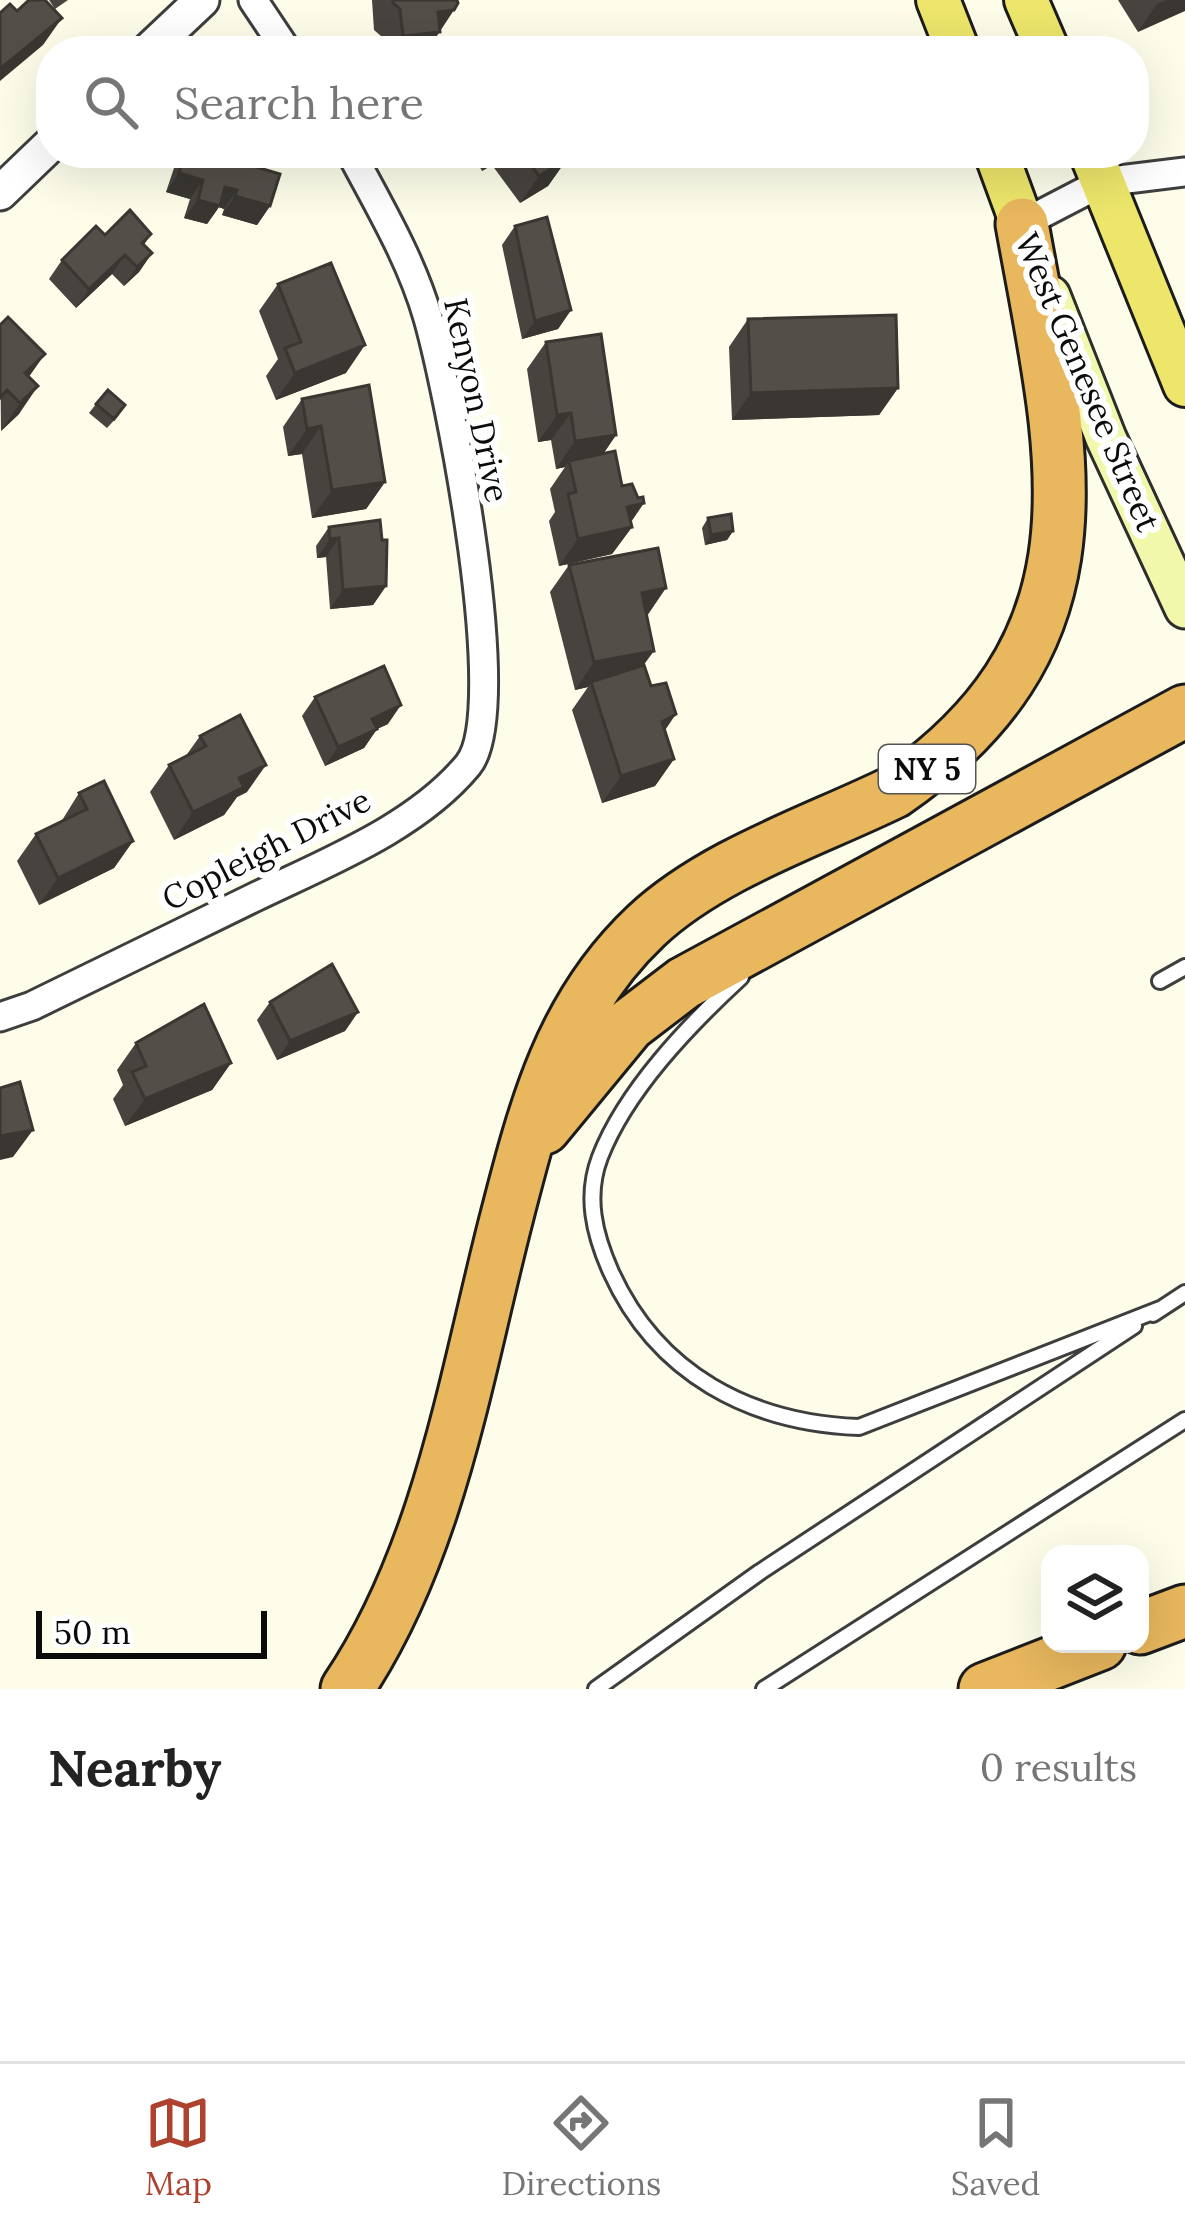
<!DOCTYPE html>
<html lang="en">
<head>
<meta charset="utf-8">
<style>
  :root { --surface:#fff; --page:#f6f6f6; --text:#222; --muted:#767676; --line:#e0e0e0; --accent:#af412f }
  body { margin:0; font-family:Lora,serif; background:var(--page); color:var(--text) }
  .controls { position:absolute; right:36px; bottom:36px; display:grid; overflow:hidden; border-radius:24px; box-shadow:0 12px 48px #0002 }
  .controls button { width:108px; height:108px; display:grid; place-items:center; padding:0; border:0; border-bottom:3px solid var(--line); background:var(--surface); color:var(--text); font:60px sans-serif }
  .scale { position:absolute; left:36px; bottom:30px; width:231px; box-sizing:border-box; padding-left:12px; border:6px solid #0b0b0b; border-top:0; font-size:33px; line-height:42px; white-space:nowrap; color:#0b0b0b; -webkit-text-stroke:9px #fff; paint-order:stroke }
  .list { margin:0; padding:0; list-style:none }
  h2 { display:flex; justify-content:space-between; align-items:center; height:156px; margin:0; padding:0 48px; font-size:51px }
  h2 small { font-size:39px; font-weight:400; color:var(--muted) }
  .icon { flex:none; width:66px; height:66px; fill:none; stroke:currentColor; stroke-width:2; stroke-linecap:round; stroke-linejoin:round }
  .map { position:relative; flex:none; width:1185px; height:1689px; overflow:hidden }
  .search { position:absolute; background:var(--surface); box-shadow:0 12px 48px #0002; left:36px; right:36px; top:36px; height:132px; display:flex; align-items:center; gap:30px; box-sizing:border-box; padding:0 42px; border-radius:48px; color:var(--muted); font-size:45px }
  .sheet { height:372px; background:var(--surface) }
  nav { display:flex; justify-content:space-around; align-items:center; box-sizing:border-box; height:168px; border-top:3px solid var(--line); background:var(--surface); font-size:33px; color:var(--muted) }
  nav a { display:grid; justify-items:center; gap:6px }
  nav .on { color:var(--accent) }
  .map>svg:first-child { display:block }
</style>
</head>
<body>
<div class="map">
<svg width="1185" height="1689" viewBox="0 0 1185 1689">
  <rect width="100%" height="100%" fill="#fdfdea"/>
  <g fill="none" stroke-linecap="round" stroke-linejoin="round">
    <g stroke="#3e3e3e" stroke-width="20">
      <path id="service" d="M741,977c-52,48 -115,113 -141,180 -15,39 -6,77 11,115 46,102 139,151 248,155l301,-118
        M1160,981l25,-14
        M1153,1314l32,-21
        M596,1689l164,-117 374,-246
        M764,1689l421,-269"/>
    </g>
    <g stroke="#3e3e3e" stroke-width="33">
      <path id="minor" d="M253,0l34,51
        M1022,224l81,-42 82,-10
        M0,1017l32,-11c74,-36 147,-72 221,-108 72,-35 163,-70 215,-133 45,-54 -19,-373 -40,-447 -17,-59 -49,-112 -77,-165"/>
    </g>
    <g stroke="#3e3e3e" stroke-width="39">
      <path id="tertiary" d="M148,51l54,-51
        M0,193l51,-49"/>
    </g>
    <g stroke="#2d2d2d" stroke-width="45">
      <path id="secondary" d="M1050,296l56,142 79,170"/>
    </g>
    <g stroke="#1c1c1c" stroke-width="48">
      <path id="primary" d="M938,0l20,51
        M1026,0l22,51
        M996,153l26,71
        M1091,153l94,232"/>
    </g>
    <g stroke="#1c1c1c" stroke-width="57">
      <path id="motorway" d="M544,1128l85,-103 55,-42 501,-272
        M1140,1628l45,-17
        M347,1689c93,-138 119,-315 160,-473 28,-109 54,-210 139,-290 66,-62 168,-95 248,-134 224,-154 169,-340 128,-568
        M985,1689l115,-45"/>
    </g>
    <use href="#service" stroke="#fff" stroke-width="14"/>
    <use href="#minor" stroke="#fff" stroke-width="27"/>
    <use href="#tertiary" stroke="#fff" stroke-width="33"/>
    <use href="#secondary" stroke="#f2f8ab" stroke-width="39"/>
    <use href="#primary" stroke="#ede66b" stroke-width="42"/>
    <use href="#motorway" stroke="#e8b75e" stroke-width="51"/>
  </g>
  <path fill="#47433e" d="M49,0h19l-13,9z
    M372,0h85l-30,51h-45l-1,-15 -7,-6z
    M1118,0h67l-47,32z
    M179,153l74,13 17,40 -13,19 -35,-10 2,-6 -5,-2 -12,17 -23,-6 6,-19 -24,-7z
    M472,153h92l3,6 -19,27 -28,17 -28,-38 -10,6z
    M515,226l56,84 -13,19 -36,10 -20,-94z
    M151,234l-7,11 8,8 -13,19 -15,14 -12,-12 -36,34 -27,-29 13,-19 43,-25z
    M278,284l68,89 -70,27 -10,-24 12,-17 -19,-48z
    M748,319l150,69 -19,27 -147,5 -3,-73z
    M0,325l29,52 -10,37 -18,17z
    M546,342l70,93 -13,19 29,73 -20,27 -53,12 -10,-45 6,-9 -5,-23 15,-22 -9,2 -5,-29 -13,2 -11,-73z
    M302,399l83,83 -19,27 -54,9 -10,-64 -14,2 -5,-29z
    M96,404l23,11 -12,13 -18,-15z
    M708,518l25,13 -6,9 -22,5 -3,-17z
    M329,527l53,13 4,46 -13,19 -43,4 -4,-52 -9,1 -1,-12z
    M569,565l78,51 -4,50 31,93 -19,27 -53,17 -30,-93 16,-23 -13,3 -25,-98z
    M315,697l73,27 -11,5 -13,19 -39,18 -23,-50z
    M200,736l47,56 -10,5 -13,18 -50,25 -24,-48 19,-27 16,-8z
    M79,793l54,48 -19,27 -75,37 -22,-44 19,-27 25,-12z
    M270,1002l88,10 -13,19 -68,29 -20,-40z
    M136,1043l95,20 -19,27 -87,36 -12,-27 10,-14 -6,-15z"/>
  <path fill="#3a3732" d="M1167,0h18v11l-47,21 19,-28z
    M454,10l-27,41h-35l11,-15 35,-24z
    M62,18l-19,27 -43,36v-12z
    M495,153h5l-8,12 -10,6z
    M567,159l-19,27 -28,17 19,-27z
    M179,173l24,7 -13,19 -24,-7z
    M225,187l12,3 -13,19 -5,-2 -12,17 -23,-6 14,-18z
    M235,196l35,10 -13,19 -35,-10z
    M152,253l-13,19 -15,14 13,-19z
    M125,255l-13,19 -36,34 13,-19z
    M571,310l-13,19 -36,10 13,-18z
    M365,345l-19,28 -70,27 19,-27z
    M45,354l-19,27 -1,-8z
    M38,386l-19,28 -18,17 19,-28z
    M898,388l-19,27 -147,5 19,-27z
    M571,413l-20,27 -13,2 19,-27z
    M321,426l-19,28 -14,2 19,-27z
    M616,435l-19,28 -28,-2 -4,6 -9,2 19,-28z
    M385,482l-19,27 -54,9 20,-28z
    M644,503l-17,25 5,-1 -20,27 -53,12 19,-27 49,-32z
    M733,531l-6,9 -22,5 6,-10z
    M339,538l-13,19 -9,1 13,-19z
    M386,586l-13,19 -43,4 13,-19z
    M666,588l-19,28 -5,-23z
    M654,651l-20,27 -43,4 -3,5 -13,3 19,-28z
    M401,705l-13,19 -11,5 -13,19 -39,18 13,-19 34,-28z
    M676,714l-19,28 5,-20z
    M674,759l-19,27 -53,17 19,-27z
    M266,765l-19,27 -10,5 -13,18 -50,25 19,-28 46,-34z
    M133,841l-19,27 -75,37 19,-27z
    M358,1012l-13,19 -68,29 13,-19z
    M231,1063l-19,27 -87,36 20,-27z
    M33,1130l-20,27 -13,3v-24z"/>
  <path fill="#534e48" stroke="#3a3732" stroke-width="3" d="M29,0h16l17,18 -62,51v-56l10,-9 7,7z
    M393,0h64l1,3 -4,7 -16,2 2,20 -37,4 -3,-27 -7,-6z
    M185,153l65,1 3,12 27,8 -10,32 -35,-10 2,-6 -12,-3 -5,19 -22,-6 5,-20 -24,-7z
    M522,153h42l3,6 -28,17z
    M130,210l21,24 -9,9 10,10 -15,14 -12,-12 -36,34 -27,-29 34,-34 9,9z
    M547,217l24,93 -36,11 -20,-95z
    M331,263l34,82 -70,28 -10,-25 16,-6 -23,-58z
    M896,315l2,73 -147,5 -3,-74z
    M8,317l37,37 -20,19 13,13 -18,17 -13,-13 -7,8v-73z
    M601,334l15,101 -41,6 -4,-28 -14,2 -11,-73z
    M369,385l16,97 -53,8 -11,-64 -14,3 -5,-30z
    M108,390l17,15 -11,14 -18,-15z
    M615,451l7,35 10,-2 6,14 5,-1 1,6 -17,4 5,20 -54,12 -10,-45 8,-2 -7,-31z
    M731,514l2,17 -22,4 -3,-17z
    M380,520l2,20h5l-1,46 -43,4 -4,-52 -9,1 -1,-12z
    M658,548l8,40 -24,5 12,58 -60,11 -25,-97z
    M644,665l7,21 15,-3 10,31 -14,8 12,37 -53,17 -30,-94z
    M384,666l17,39 -29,14 5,10 -39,18 -23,-50z
    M240,715l26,50 -27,13 5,9 -51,25 -24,-47 37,-19 -6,-10z
    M104,781l29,60 -75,37 -22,-44 51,-25 -8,-16z
    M332,964l26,48 -68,29 -20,-39z
    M204,1004l27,59 -86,36 -13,-27 14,-6 -10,-23z
    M20,1082l13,48 -33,6v-48z"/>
  <g text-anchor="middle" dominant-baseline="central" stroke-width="12" stroke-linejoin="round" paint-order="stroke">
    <rect fill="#fff" stroke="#545454" stroke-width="3" x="879" y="745" width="96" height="48" rx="9"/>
    <g font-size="30" font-weight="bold" fill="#0b0b0b">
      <text x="927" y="769">NY 5</text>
    </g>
    <g font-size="33" fill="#0b0b0b" stroke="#fff">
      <text transform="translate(1088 382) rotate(67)">West Genesee Street</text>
      <text transform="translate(477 400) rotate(78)">Kenyon Drive</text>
      <text transform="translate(266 849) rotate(-27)">Copleigh Drive</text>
    </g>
  </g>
</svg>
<div class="controls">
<button><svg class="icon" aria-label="layers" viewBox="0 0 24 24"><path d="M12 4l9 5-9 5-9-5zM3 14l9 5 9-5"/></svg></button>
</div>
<div class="scale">50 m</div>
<div class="search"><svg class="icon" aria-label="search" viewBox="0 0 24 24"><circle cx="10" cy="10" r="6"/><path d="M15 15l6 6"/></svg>Search here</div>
</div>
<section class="sheet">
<h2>Nearby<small>0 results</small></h2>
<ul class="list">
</ul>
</section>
<nav>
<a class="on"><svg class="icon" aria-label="map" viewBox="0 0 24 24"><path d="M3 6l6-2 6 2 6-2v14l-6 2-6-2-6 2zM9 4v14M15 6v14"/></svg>Map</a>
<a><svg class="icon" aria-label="directions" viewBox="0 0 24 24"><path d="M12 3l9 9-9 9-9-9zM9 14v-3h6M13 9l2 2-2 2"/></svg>Directions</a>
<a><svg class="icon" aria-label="saved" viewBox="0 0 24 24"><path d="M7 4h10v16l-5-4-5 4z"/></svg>Saved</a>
</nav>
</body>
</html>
